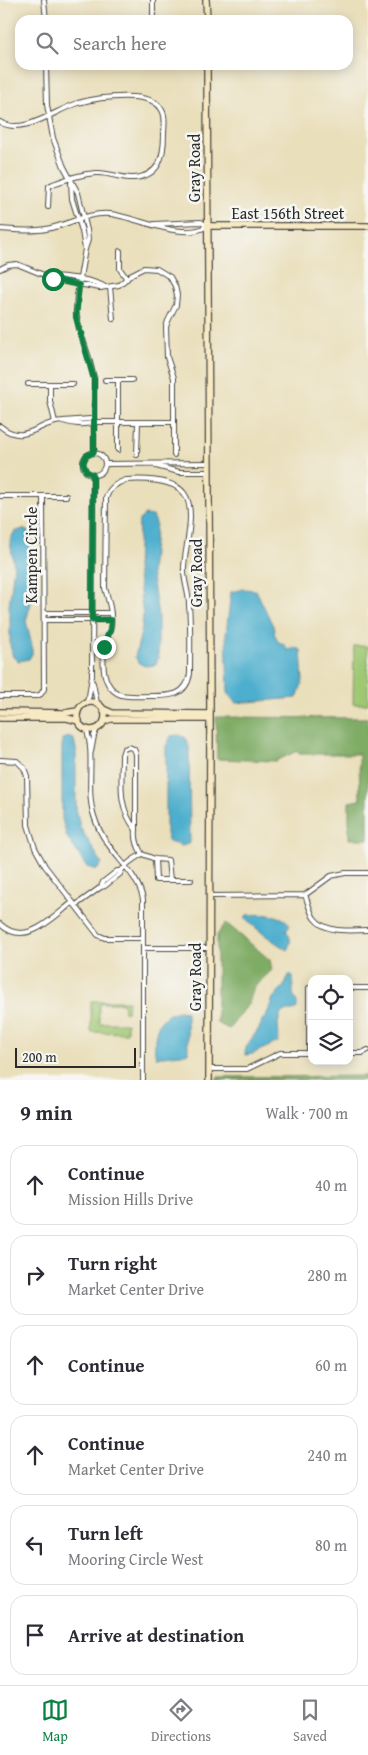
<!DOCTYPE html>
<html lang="en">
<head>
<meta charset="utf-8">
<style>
  :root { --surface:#fff; --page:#f2f2f3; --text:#2b2b33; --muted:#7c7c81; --line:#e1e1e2; --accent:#0b8043 }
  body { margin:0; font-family:"Gentium Book Plus",serif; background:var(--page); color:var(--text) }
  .controls { position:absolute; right:15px; bottom:15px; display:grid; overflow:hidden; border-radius:10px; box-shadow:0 2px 12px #0003 }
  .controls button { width:45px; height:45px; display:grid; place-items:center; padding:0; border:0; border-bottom:1px solid var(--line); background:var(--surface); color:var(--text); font:25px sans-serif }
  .scale { position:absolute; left:15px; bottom:12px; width:121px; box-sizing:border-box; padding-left:5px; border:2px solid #2b2b2b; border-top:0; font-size:14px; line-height:18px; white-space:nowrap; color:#2b2b2b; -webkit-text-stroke:4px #f6f6f2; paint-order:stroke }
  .stop { position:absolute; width:15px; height:15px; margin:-11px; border:4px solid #0b8043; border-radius:50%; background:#fff }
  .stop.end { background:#0b8043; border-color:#fff; box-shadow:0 1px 5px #0008 }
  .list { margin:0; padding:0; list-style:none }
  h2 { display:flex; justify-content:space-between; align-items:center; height:65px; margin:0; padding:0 20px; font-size:21px }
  h2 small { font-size:16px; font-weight:400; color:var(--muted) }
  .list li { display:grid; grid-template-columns:32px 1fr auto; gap:15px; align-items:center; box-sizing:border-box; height:80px; margin:0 10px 10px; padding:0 10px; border:1px solid var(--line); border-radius:15px }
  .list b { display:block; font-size:19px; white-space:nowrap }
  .list p { margin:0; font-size:16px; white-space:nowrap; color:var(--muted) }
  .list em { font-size:16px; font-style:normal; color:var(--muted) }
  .icon { flex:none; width:28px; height:28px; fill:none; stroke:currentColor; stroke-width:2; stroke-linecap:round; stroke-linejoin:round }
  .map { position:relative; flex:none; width:368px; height:1080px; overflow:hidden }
  .search { position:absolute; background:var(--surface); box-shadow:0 2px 12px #0003; left:15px; right:15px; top:15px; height:55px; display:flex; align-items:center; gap:12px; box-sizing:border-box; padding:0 18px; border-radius:15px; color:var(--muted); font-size:19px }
  .sheet { height:605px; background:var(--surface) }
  nav { display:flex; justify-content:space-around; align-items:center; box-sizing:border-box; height:70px; border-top:1px solid var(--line); background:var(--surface); font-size:14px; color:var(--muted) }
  nav a { display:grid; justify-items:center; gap:2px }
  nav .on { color:var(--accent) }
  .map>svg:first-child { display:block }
</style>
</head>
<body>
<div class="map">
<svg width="368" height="1080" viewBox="0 0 368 1080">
  <rect width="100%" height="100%" fill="#f6f6f2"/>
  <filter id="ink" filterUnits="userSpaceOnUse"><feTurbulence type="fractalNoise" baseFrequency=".02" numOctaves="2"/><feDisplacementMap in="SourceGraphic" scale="10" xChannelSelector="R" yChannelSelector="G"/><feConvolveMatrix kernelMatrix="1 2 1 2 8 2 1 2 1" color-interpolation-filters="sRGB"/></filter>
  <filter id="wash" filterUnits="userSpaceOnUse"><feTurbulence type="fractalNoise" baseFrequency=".0096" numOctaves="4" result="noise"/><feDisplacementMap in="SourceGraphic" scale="20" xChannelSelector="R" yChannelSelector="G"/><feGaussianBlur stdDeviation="1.12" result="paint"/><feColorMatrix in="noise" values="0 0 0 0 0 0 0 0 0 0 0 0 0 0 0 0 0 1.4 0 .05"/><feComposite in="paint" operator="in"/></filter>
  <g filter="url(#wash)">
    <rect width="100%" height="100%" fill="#eadfbb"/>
    <path fill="#9fc873" stroke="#657a4f" d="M354,646h14v58h-15z
      M91,1001h37l-1,11h-3l-1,-9h-24v20h28v10l-36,-1z"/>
    <path fill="#7fac65" stroke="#556c48" d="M216,717l152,1v121h-19v-37l11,-2 -1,-46h-60l-2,-3 -21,10 -59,-2z
      M226,923l44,37 2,10 -18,17 -5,16 -20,26 -12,-6v-88z
      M368,1076v4h-151v-3z"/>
    <path fill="#4eafcd" stroke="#3c6d7c" d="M145,515l8,1 3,7 -5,49 7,43v44l-3,6 -9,1 -6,-2 -5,-7 7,-29 1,-13 -6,-47 2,-48z
      M23,529l6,3 2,7 -2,14 4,33v10l-7,25 6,25v8l-3,5 -10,2 -6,-4 -3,-12v-28l-1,-11 5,-40 -4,-25 4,-9z
      M243,589l13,1 19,40 -1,3 5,10h4l6,8 5,-4 7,3 2,31 -6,17 -61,5 -8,-10 -2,-59 5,-42z
      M179,735l7,3 3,9 1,96 -8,3 -13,-4 -3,-8v-88l5,-10z
      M68,737l6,2 2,10v59l4,19 22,37 -5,6 -10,-3 -20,-30 -5,-18v-80z
      M247,915c13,-1 36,-2 43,10l-4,5c5,8 6,11 1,20 -11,-7 -35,-23 -42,-33z
      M289,975h3l1,2v17l4,8v6l-4,3h-8l-4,2 -3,10 1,17 -1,2 -26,12 -7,1c-1,-13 16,-23 17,-35l4,-3 7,-19 11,-12z
      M179,1011l7,1 1,4 1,37 -32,4c-2,-6 -1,-11 -1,-17 1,-16 8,-26 24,-29z"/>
  </g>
  <g filter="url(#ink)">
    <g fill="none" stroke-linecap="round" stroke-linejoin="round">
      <g stroke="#484641" stroke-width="6">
        <path id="street" d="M44,0l2,20
          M153,0v20
          M46,65l1,40 6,33 11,29 14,26 9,37 1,10 -3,9 -8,46 -1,17 3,16 10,30 5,21v73
          M0,122c23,14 55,-12 78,-19 18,-5 37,-7 56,-6 11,1 24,3 29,15 3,7 1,15 1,22 0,22 -4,42 -30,44 -13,1 -25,-6 -38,-5 -15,1 -29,6 -43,11l-4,2 -1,21
          M71,183l1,16 10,32 3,18
          M0,229c15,1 32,3 46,0 23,-4 41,-17 64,-15 27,3 74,28 97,12l-6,-4 -47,2
          M120,251v18l7,10
          M0,269l8,-4 9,-1 39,16 44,8 19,-3 13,-11 12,-6 13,1 13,8 5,9 2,9 -1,10 -8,16 -2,6 1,30 7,21v77
          M49,276c14,0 44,3 56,11
          M110,287l3,32
          M105,380h27
          M28,384h45
          M50,384v17l5,21
          M95,422l-5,-3 -27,2c10,3 22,5 32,1h79
          M0,426c25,21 39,-5 63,-5
          M118,450v-70
          M83 464a11 11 0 1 1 22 0a11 11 0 1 1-22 0Z
          M137,455l1,-33
          M105,464l104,-1
          M156,466l23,6h30
          M126,480c16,-1 47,-1 58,13 13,17 1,54 0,74 -1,13 5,25 5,38 2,23 1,46 1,69 -4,23 -21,22 -40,22 -10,0 -19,1 -29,-1 -20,-8 -19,-32 -16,-50 1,-7 5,-12 6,-19 1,-16 -2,-23 -6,-38l1,-90c3,-10 10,-15 20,-18z
          M0,496h43l1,193 -3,5 -4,2h-37
          M43,496h23
          M44,613h67
          M44,620h67
          M93,683l4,20
          M86,703l3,-7 3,-20 1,-201
          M86,728c10,28 -1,60 8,88 3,10 8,20 14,28 12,18 30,32 35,55v181
          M91,752l3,-16 3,-8
          M0,760l17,1 7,7 3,8 1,49 7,23 10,18 53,69 7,3h38
          M136,830c-19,-24 -14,-46 -14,-75l2,-6 5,-2 5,2 2,5v76c-1,9 1,16 6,24
          M142,854l13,5 1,21h35
          M155,859l13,1 2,20
          M101,887l2,-5 14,-11h4
          M305,895c3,7 5,17 9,23 12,16 36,12 54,12
          M209,896l96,-1 26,-19 14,-3h23
          M76,905l25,-18 4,-1 15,-12c3,-9 14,-15 22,-20
          M0,924c26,24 52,-6 73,-22
          M143,948h66
          M349,988h19
          M309,1053v-65h3
          M349,1053h13l6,-3
          M209,1069h38l33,-16h32"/>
      </g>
      <g stroke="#484641" stroke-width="8">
        <path id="secondary" d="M206,0l1,20
          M207,65l3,649 -1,366
          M207,226h161
          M77 716a14 14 0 1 1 28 0a14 14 0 1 1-28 0Z
          M103,709l9,4 98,1
          M0,712l64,1 14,-2
          M0,718h67l12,3
          M104,721l7,-2h99"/>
      </g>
      <use href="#street" stroke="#fff" stroke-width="4"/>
      <use href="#secondary" stroke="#f7e9c3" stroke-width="5.5"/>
    </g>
  </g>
  <g fill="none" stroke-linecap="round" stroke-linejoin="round" filter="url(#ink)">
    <path stroke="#0b8043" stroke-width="6" d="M53,279l26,6 -3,32 18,62v73l-8,4 -3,7 3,8 7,4 -1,145h19l-1,10 -6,17"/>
  </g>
  <g text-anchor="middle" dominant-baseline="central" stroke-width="5" stroke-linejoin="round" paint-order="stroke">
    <g font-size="16" fill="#2b2b2b" stroke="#f6f6f2">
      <text transform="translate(194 168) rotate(-90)">Gray Road</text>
      <text x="288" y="213">East 156th Street</text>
      <text transform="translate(31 555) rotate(-90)">Kampen Circle</text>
      <text transform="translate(196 573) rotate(-90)">Gray Road</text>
      <text transform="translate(195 977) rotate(-90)">Gray Road</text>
    </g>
  </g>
</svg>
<div class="controls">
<button><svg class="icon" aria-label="locate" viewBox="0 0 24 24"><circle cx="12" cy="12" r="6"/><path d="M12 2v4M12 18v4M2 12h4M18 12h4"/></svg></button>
<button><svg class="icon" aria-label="layers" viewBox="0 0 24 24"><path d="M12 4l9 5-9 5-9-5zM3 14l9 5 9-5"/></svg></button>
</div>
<div class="scale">200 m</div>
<div class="stop" style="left:53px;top:279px"></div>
<div class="stop end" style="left:104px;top:647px"></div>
<div class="search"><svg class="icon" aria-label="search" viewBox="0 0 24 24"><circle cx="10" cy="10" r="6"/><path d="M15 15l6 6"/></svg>Search here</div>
</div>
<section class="sheet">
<h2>9 min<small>Walk · 700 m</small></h2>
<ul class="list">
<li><svg class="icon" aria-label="ahead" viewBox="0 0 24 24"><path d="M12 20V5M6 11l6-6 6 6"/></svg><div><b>Continue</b><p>Mission Hills Drive</p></div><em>40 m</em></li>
<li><svg class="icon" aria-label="right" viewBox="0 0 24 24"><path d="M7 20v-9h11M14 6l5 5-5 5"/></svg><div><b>Turn right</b><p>Market Center Drive</p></div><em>280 m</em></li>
<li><svg class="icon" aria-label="ahead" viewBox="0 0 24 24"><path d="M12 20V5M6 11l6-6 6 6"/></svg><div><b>Continue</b></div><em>60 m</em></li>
<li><svg class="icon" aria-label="ahead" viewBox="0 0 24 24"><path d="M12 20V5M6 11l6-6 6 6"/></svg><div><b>Continue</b><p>Market Center Drive</p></div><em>240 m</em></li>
<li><svg class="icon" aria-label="left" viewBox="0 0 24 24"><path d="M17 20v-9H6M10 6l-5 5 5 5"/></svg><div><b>Turn left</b><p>Mooring Circle West</p></div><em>80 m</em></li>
<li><svg class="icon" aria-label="arrive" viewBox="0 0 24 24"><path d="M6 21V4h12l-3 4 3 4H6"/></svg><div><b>Arrive at destination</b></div></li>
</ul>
</section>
<nav>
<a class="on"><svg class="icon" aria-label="map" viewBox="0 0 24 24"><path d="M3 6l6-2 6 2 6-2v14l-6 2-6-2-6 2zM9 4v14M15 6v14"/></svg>Map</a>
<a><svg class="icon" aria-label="directions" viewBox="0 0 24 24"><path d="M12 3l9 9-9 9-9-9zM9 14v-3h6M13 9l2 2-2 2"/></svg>Directions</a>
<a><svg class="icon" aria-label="saved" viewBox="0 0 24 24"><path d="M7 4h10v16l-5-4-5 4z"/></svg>Saved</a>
</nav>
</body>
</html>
